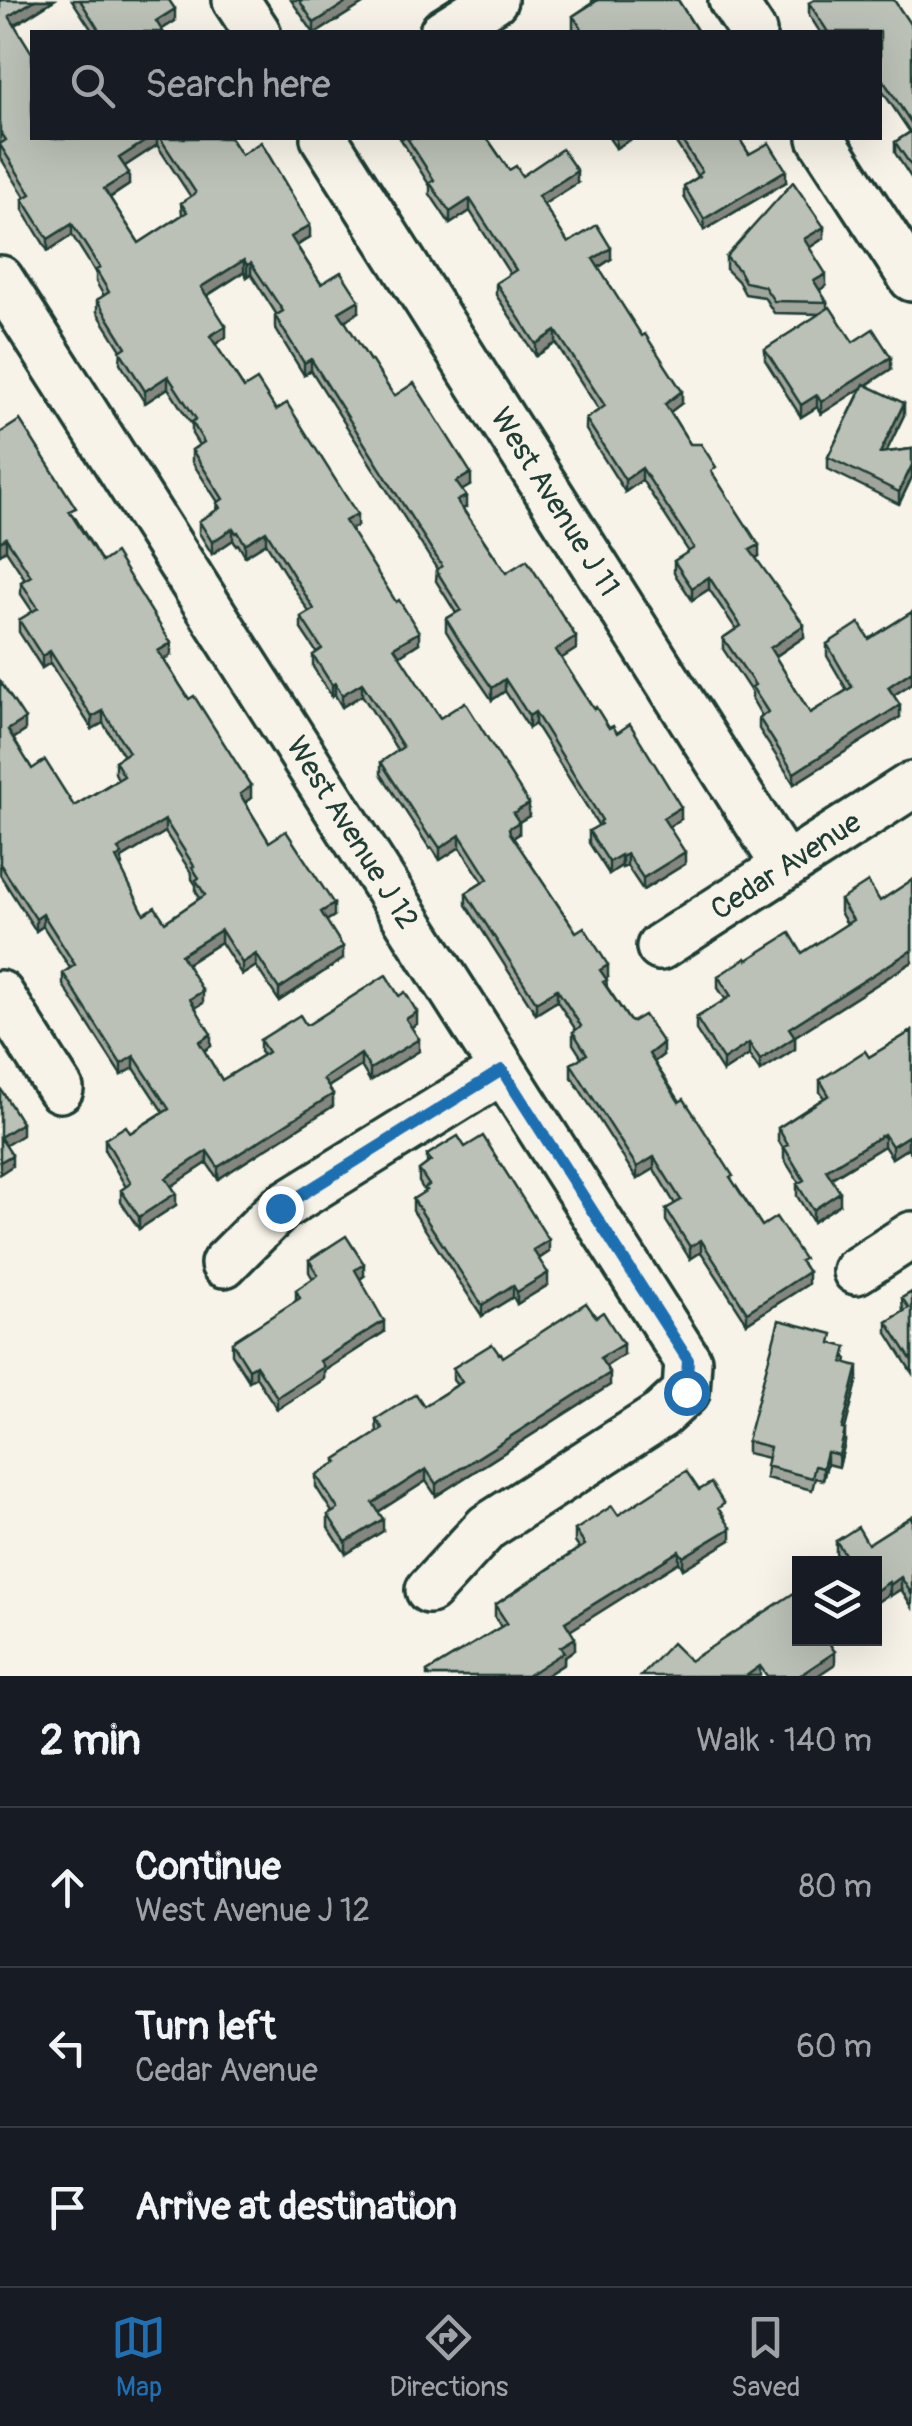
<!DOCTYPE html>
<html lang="en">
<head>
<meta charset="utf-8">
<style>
  :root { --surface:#171b24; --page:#20242c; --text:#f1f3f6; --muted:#9ea1a6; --line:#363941; --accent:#1f6fb2 }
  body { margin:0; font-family:Pangolin,sans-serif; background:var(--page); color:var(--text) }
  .controls { position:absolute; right:30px; bottom:30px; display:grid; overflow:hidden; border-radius:0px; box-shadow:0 10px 40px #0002 }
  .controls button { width:90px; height:90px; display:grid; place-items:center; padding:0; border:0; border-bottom:2px solid var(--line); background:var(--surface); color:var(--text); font:50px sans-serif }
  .stop { position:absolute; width:30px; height:30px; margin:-22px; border:8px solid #1f6fb2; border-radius:50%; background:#fff }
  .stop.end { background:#1f6fb2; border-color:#fff; box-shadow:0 2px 10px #0008 }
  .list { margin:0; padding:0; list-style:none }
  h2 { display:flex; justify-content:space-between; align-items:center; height:130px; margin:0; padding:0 40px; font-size:42px }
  h2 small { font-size:32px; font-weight:400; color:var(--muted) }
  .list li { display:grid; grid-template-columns:65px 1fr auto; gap:30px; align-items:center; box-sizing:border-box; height:160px; padding:0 40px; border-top:2px solid var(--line) }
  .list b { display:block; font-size:38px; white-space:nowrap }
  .list p { margin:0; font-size:32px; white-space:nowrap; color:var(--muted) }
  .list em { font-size:32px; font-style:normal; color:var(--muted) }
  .icon { flex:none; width:55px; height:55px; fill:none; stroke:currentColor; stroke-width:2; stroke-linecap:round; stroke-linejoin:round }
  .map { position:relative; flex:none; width:912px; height:1676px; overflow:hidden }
  .search { position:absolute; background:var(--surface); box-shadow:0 10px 40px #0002; left:30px; right:30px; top:30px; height:110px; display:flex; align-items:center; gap:25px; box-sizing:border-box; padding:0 35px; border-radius:0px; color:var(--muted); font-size:38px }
  .sheet { height:610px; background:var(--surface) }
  nav { display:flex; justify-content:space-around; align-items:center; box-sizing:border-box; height:140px; border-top:2px solid var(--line); background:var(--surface); font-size:28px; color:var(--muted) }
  nav a { display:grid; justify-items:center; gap:5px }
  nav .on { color:var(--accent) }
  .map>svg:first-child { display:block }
</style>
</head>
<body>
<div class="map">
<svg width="912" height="1676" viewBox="0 0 912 1676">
  <rect width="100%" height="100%" fill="#f7f3e8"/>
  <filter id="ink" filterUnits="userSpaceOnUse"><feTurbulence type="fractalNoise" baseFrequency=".01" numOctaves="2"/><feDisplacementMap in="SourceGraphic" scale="20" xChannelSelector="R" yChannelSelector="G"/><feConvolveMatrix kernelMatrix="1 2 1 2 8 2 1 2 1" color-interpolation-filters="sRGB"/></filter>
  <g filter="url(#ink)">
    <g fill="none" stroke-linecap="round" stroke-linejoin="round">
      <g stroke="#1f3d34" stroke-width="52">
        <path id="minor" d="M236,0l21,32
          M732,0l21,32
          M443,32l51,-32
          M324,138l461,728
          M821,138l91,140
          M0,279l688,1082 -2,31 -25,23 -174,112 -58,63
          M660,947l252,-162
          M0,994l60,95
          M224,1264l56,-56 223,-138
          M856,1271l56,-36"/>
      </g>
      <use href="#minor" stroke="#f7f3e8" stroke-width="45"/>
    </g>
    <path fill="#a1a69d" stroke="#1f3d34" stroke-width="2.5" fill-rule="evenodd" d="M0,0h54l-39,25 17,113h198l11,17 69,82 -13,9 24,38 38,28 -15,9 26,40 24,35 77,89 -9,5 4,17 -3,2 43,64 70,76 -15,9 33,51 15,19 8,5 64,86 -12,8 16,37 -42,26 -16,-24 -5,2 -1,-2 -12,8 -20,-31v-12l10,-5 -64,-102 -6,4 -24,-37 -13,9 -33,-48 -13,-21v-12l10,-6 -20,-32 1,-12 -126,-199 -7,5 -29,-47v-12l2,-1 -26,-41 -4,3 -3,-5 -37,24 19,41 -11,7 29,44 32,22 81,116 -7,4 69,113 -20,13 41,62 89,98 -10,6v12l-6,4 63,94 32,45 -2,1 1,9 22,33 34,35 -9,7 108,164 42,40 4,18 -61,39 -46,-71 -11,7 -24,-38v-12l9,-5 -21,-35 -17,10 -66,-103v-12l11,-6 -9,-14v-12l3,-2 -19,-29 -21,13 -70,-109v-12l17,-11 -23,-35 -20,13 -8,-12 -2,1 -49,-75v-12l17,-11 -36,-56 -20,12 -7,-12 -3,2 -19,-30v-12l4,-2 -16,-24v-12l8,-5 -43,-69 -21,13 -7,-12 -2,1 -3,-5 -21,14 -13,-21v-12l18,-11 1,-8 -26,-40v-12l7,-5 -7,-11v-9l-24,-37 -23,15 -25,-40 1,-13 -24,-38v-12l7,-4 -8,-14v-9l-24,-38 -24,16 -25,-41v-11l2,-2 -25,-40zM157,145l34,52 -10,6 1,12 -43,28 -29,-45 19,-13 -4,-19z
      M72,0h97l6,21 -14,9 2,2h-70z
      M291,0h78l-51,32h-5z
      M592,0h86l20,32h-122l-3,-4v-12l19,-13z
      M809,3l103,24v152l-17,-26v-11l15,-10 -29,-43 -1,-57h-60l-11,-17z
      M400,138h87l22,32 13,6 55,7 -34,21 25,39 43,16 -13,9 84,135 -12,9 20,32 26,35 43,77 -3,2 48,79 -29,20 35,56 37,-23 -20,-34v-12l42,-5 43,-27v71l-18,12 6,22 -106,67 -35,-55v-11l3,-2 -10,-17v-6l-29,-44v-11l13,-9 -27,-40 -17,11 -18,-27v-12l15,-9 -47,-72 -17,12 -39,-62v-11l13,-9 -43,-67 -20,13 -40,-61v-12l14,-9 -40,-63 -20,13 -20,-30v-8z
      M609,138h24l-17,10z
      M673,138h66l10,16 37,28 -82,48 -20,-33v-11l14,-9z
      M824,238l-15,10 17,38 -7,4 8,12v7l26,33 38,27 -24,16 37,30 -18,37 26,-3v28l-13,27 -71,-35v-12l34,-70 -41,27 -4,-7 -16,10 -36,-57v-11l55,-35 -46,-1 -10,-16 -19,-3 -7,-13 -12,-12v-12z
      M0,433l76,86 26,43 69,93 -7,5 87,138 -6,5 24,39 65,74 -8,5 17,38 -64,42 -23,-35 -14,9 -21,-33 -34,22 16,39 -8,5 16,38 -7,5 18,29 41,-25 -3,-3v-12l46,-15 111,-1 -6,3 8,24 -49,30 -9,-15 -33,21 5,19 -115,73 -11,-16 -36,23 5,19 -37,24 -18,-27v-12l5,-3 -21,-36v-12l25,-6 33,-21 -29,-44 -13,7 -58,-90v-12l7,-5 -27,-42 -7,5 -36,-56v-194l25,50 -12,8 19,30 42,37 44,-27 -3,-6v-12l9,-5 -21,-33 -11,6 -42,-66 -8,5 -23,-36v-12l14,-8 -12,-18v-12l4,-3 -19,-29 -6,4zM165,832l27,42v5l4,6v7l4,6 -35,24 -21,-8 -24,-47 2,-9z
      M912,880v82l-117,74v13l-35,22 -11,-16 -26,17 -27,-42v-12l30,-18 -8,-12v-12l29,-16 55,-7 45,-29 -7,-12v-12l40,1z
      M912,1031v123l-4,-6 -16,10 -8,-12 -52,32 8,26 -27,18 -16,-26v-12l2,-1 -15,-24v-9l-6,-10v-12l46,-30 -4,-6v-12l49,-23z
      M465,1147l84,105 -10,7 9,26 -31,19 -4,-7 -31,19 -69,-105v-12l12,-7 -6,-10v-12l8,-6v-9z
      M309,1260l55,16 -4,3 24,53 -60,39v8l-47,30 -21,-32 -7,4 -17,-27v-12l64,-41v-11l17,-11 -4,-7z
      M912,1292v81l-25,-40v-11l16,-10 -1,-14z
      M833,1344l14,15 -1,4 12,15 -14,52 1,12 -6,25 -12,-3 -4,16 -8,-2 -3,12 -46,-12 2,-20 -21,-5v-12z
      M499,1354l4,3 120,-2 -17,11 4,19 -174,111 -10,-15 -48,31 5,19 -37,23 -18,-27v-12l4,-3 -16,-25v-12l20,-12v-4l41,-26 -1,-14 48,-13 33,-21 -4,-5v-12z
      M699,1490l25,26 7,24 -48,29 -4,-7 -109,68 5,19 -11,8v7l-19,12h-118v-4l74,-45 -6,-10v-12l84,-57 -4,-6v-12z
      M912,1516v91l-11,-18 -11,7 -1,-2 -15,10v-40l-32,-2 -6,-9v-12l32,3z"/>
    <path fill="#83877f" stroke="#1f3d34" stroke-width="2.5" d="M35,0h19l-45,28v-12z
      M350,0h19l-51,32h-4v-9z
      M175,9v12l-18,11 -1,-11z
      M150,138h7v7l-38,25v-12z
      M616,138h17l-17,10z
      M786,170v12l-82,48v-11z
      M577,171v12l-39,25v-12z
      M129,173v12l-25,16v-12z
      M470,199v12l-20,13v-12z
      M72,224v11l-24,16v-12z
      M310,225v12l-19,12v-12z
      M824,227v11l-20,13v-12z
      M611,248v11l-18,12v-12z
      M244,260v12l-43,27v-12z
      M251,263v11l-4,3v-12z
      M826,274v12l-12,7v-12z
      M359,300v12l-20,12v-12z
      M226,326v11l-16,11v-12z
      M556,331v12l-20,13v-12z
      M891,357v12l-70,45v-12z
      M311,359v11l-7,5v-12z
      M168,376v12l-23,15v-12z
      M682,391v12l-17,13v-12z
      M817,395v12l-16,10v-12z
      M904,403v12l-24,50v-12z
      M912,465v12l-13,27v-12z
      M642,468v12l-17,12v-12z
      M471,473v12l-15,9v-12z
      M466,496v11l-9,6v-12z
      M357,514v12l-12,7v-12z
      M233,528v12l-21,14v-12z
      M266,531v12l-21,13v-12z
      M6,538v12l-6,4v-12z
      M759,545v11l-9,6v-12z
      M709,577v12l-17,11v-12z
      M804,625v12l-34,23v-12z
      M419,632v11l-25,16v-12z
      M576,637v12l-20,13v-12z
      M171,643v12l-13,8v-12z
      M50,651v12l-8,5v-12z
      M912,671v12l-24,16v-12z
      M505,679v12l-13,9v-12z
      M335,683v12l-3,2v-12z
      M362,683v12l-20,12v-12z
      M900,705v12l-106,67v-11z
      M103,711v12l-11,6v-12z
      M535,712v12l-6,4v-12z
      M25,719v12l-17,11v-12z
      M251,786v12l-11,8v-12z
      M529,804v12l-16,9v-12z
      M681,807v12l-18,11v-12z
      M165,820v12l-43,26v8l-6,4 2,-21z
      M519,822v12l-10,6v-12z
      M460,835v12l-20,13v-12z
      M685,852v12l-42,26v-12z
      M627,854v12l-5,2v-11z
      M621,855v11l-12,8v-12z
      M334,904v12l-13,8v-12z
      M43,914v12l-7,5v-12z
      M221,930v12l-40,25v-12z
      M343,947v12l-64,42v-12z
      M912,950v12l-123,78v-12z
      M256,954v12l-14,9v-12z
      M608,965v12l-8,5v-12z
      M557,989v12l-21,13v-12z
      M203,991v12l-13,8v-12z
      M417,1012v12l-11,6v-11z
      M211,1034v12l-12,8v-12z
      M795,1037v12l-35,22v-11z
      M419,1039v12l-49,30v-12z
      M663,1043v12l-14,11v-12z
      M749,1043v12l-26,17v-12z
      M361,1054v12l-38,24v-11z
      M134,1056v12l-13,7v-11z
      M333,1094v12l-115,73v-12z
      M22,1123v12l-22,14v-12z
      M884,1134v12l-58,35v-11z
      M908,1136v12l-16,10v-12z
      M207,1151v12l-41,27v-12z
      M12,1155v11l-12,8v-12z
      M654,1157v12l-17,10v-12z
      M840,1192v12l-27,18v-12z
      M176,1193v12l-37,24v-12z
      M549,1240v12l-16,10v-12z
      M701,1240v12l-11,7v-12z
      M364,1264v12l-9,6v-12z
      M808,1272v12l-61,39v-11z
      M548,1273v12l-31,19v-12z
      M513,1285v12l-31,19v-11z
      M384,1321v11l-60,39v8l-47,30v-12l43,-36z
      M623,1344v11l-23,15v-12z
      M256,1365v12l-7,4v-12z
      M858,1366v12l-16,63v-12z
      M610,1373v12l-174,111v-12z
      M845,1430v12l-6,25v-12z
      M827,1452v12l-4,16v-12z
      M426,1469v12l-53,34v-12z
      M383,1519v12l-37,23v-12z
      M731,1528v12l-48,29v-12z
      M679,1551v11l-114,72v-12z
      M901,1577v12l-11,7v-11z
      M889,1582v12l-15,10v-12z
      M575,1638v11l-11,8v7l-19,12h-18l33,-29z
      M835,1652v12l-18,12h-18z
      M760,1666v10h-14z"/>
    <path fill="#bbc1b6" stroke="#1f3d34" stroke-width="2.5" fill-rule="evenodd" d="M0,0h35l-26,16 23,37v85h118l-31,20 10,15 -25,16 35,54 48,-31 -6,-9 15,-10 -36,-55h70l11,17 20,-13 49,83 -19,12 30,47 20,-12 18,28 -20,12 31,49 1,-1 23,36 20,-13 57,90 -15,9 10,14 -9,5 49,72 21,-13 49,77 -20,13 38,59 2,-2 13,21 4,-2 4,7 13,-9 51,83 -18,11 22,34 -42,26 -16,-24 -5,3 -1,-2 -12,7 -20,-31 12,-7 -1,-2 2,-2 -67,-108 -6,4 -24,-37 -13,9 -33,-48 -13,-21 15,-9 -25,-40 6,-4 -131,-207 -7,4 -29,-47 8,-5 -32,-48 -4,2 -3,-5 -43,27 25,39 -16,10 34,52 13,-8 19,30 11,-7 70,111 -12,7 51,81 3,-2 20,32 -25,15 46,71 25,-16 64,102 -16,9 6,9 -10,6 1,5 66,99 8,-5 24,38 -8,5 7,10 -4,2 26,38 3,2 12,-7 19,28 -14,11 30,48 5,-3 49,77 -3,1 32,49 14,-9 28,42 -4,2 8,11 -61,40 -46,-72 -11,7 -24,-38 15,-9 -27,-43 -17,10 -66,-103 16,-10 -14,-22 8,-6 -24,-37 -21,13 -70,-109 22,-14 -28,-44 -20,13 -8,-12 -2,2 -49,-76 22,-15 -41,-64 -20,12 -7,-12 -3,2 -19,-30 9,-6 -21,-32 13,-8 -48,-78 -21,13 -7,-12 -2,1 -3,-5 -21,14 -13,-21 21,-13 -3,-5 6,-4 -31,-49 12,-8 -12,-20 4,-3 -28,-43 -23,15 -25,-40 6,-4 -29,-47 12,-8 -13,-22 4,-2 -28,-44 -24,15 -25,-40 8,-5 -31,-49v-1l6,-4 -6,-9z
      M80,0h89l6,9 -19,12 7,11h-63z
      M299,0h51l-36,23z
      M598,0h80l20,32h-114l-11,-16z
      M814,0h80l18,27v97l-31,-47 -1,1v-46h-52l-19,-29z
      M912,131v36l-17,-25z
      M407,138h80l22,32 7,-4 6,10 40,-27 15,22 -39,25 30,47 29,-18 14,23 -18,11 49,77 3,-2 37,57 -17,13 25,40h11l15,23 -5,4 48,74 -9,5 54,75 -34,23 40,65 42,-26 -25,-43 32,-21 10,16 43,-27v59l-24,16 12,18 -106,68 -35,-55 9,-6 -16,-25 3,-2 -32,-47 18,-12 -32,-49 -17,11 -18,-27 20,-13 -52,-80 -17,12 -39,-61 19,-13 -49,-75 -20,13 -40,-61 20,-13 -46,-71 -20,13 -20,-29 4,-3z
      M680,138h59l10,16 20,-11 17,27 -82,49 -20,-33 16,-10 -1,-2 3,-3z
      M793,182l31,45 -20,12 22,35 -12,7 13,21 -53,-1 -10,-15 -19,-4 -7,-13 -12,-12z
      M830,307l23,35 20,-13 18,28 -70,45 -4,-7 -16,10 -36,-56z
      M864,384l40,19 -24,50 32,-4v16l-13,27 -71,-35z
      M20,420l56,88 -7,3 33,51 13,-9 56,90 -13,8 31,48 5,-3 57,90 -11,8 29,48 17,-11 48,73 -13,8 22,35 -64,42 -23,-35 -14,9 -21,-33 -40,25 22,36 -13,8 21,35 -12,8 23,38 46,-28 -8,-12 40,-25 6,10 3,-1 77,-49 13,21 6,-4 12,20 -11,7 13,20 -49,30 -9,-15 -38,25 10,15 -115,73 -11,-16 -41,27 10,15 -37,24 -18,-27 10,-7 -26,-44 21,-13 4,7 39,-24 -35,-53 -13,8 -58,-91 12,-8 -32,-51 -7,5 -36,-55v-183l25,38 -17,11 24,39 13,-9 29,46 50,-30 -9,-15 14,-9 -26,-41 -11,6 -42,-66 -8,5 -23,-36 19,-12 -17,-26 10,-6 -25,-38 -6,4v-109zM165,820l29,46 -2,1 7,11 -3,2 9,15 -40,27 -10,-15 -11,7 -28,-56 6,-4 -4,-5z
      M912,880v70l-123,78 6,9 -35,23 -11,-17 -26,17 -27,-42 35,-22 -13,-20 28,-18 1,2 43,-27 12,20 51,-33 -13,-20 28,-18 12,19z
      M912,1031v111l-4,-6 -16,10 -8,-12 -58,36 14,22 -27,18 -16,-26 7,-4 -20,-33 4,-2 -10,-17 51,-33 -9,-15 45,-29 4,6z
      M0,1088l22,35 -22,14 12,18 -12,7z
      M458,1136l7,11 18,-11 66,104 -16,10 15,23 -31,19 -4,-7 -31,20 -69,-106 14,-9 -2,-2 4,-3 -10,-15 12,-9 -4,-6z
      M346,1236l18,28 -9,6 29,51 -64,40 4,6 -47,30 -21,-32 -7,4 -17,-27 68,-44 -4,-8 22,-15 -9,-15z
      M912,1292v69l-25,-39 22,-14 -7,-10z
      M586,1303l10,14 7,-5 20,32 -23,14 10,15 -174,111 -10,-15 -53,34 10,16 -37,23 -18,-27 10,-6 -22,-34 22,-13 -2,-3 47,-30 -7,-10 40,-25 8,12 38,-24 -9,-14 39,-24 7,10 2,-1 2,4z
      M779,1320l54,14 -2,9 16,4 -4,15 15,4 -16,63 3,1 -6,25 -12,-3 -4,16 -8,-2 -3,12 -46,-12 4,-19 -23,-6z
      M686,1471l13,19 12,-7 13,21 -6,4 13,20 -48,29 -4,-6 -114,71 10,16 -15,9 4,5 -37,24h-97l-3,-4 80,-49 -12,-18 90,-60 -10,-15 37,-24 6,9z
      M912,1516v79l-11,-18 -11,8 -1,-3 -15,10v-28h-35l8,-7 -11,-16 22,-14 10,17z
      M800,1589v49h26l9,14 -36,24h-32l-7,-10 -14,10h-105l31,-33 18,18z"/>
  </g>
  <g fill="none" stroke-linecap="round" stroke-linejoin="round" filter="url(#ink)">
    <path stroke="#1f6fb2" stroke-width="12" d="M280,1208l222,-138 186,290 -2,32"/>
  </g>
  <g text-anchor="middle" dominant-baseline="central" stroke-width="8" stroke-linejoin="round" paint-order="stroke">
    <g font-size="30" fill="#1f3d34" stroke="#f7f3e8">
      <text transform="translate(555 502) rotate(58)">West Avenue J 11</text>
      <text transform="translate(352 833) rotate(58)">West Avenue J 12</text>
      <text transform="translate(786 866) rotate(-33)">Cedar Avenue</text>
    </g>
  </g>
</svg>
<div class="controls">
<button><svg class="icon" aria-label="layers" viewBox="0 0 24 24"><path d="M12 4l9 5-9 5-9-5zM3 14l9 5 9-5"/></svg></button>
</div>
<div class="stop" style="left:686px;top:1392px"></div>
<div class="stop end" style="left:280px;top:1208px"></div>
<div class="search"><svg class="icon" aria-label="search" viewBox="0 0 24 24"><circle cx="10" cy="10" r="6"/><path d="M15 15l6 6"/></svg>Search here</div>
</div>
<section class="sheet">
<h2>2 min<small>Walk · 140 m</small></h2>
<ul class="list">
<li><svg class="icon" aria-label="ahead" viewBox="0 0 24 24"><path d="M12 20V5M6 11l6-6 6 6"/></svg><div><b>Continue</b><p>West Avenue J 12</p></div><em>80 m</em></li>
<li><svg class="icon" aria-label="left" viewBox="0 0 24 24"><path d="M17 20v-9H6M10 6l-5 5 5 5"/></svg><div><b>Turn left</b><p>Cedar Avenue</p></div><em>60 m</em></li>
<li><svg class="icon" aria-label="arrive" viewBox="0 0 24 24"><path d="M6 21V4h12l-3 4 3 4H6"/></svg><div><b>Arrive at destination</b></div></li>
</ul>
</section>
<nav>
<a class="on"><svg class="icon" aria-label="map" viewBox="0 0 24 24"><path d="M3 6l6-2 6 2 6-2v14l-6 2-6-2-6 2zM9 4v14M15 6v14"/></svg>Map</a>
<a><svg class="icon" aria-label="directions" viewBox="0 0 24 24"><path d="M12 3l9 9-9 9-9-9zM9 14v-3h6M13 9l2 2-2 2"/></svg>Directions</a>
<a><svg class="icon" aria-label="saved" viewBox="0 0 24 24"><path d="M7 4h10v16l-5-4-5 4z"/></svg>Saved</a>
</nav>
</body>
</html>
